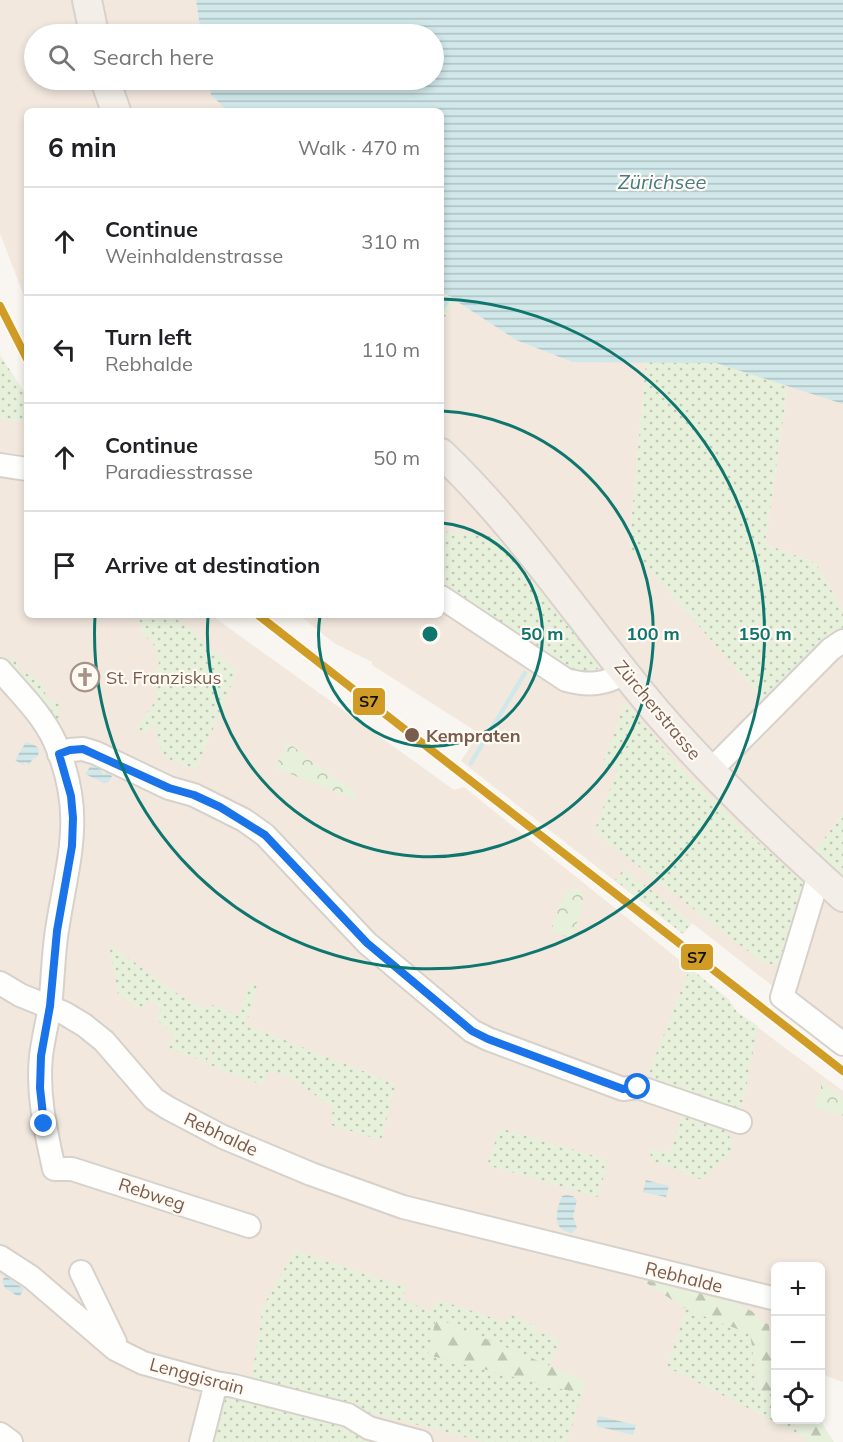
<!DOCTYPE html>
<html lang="en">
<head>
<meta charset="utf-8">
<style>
  :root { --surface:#fff; --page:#f2f2f2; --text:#202124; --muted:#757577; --line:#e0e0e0 }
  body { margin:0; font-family:Mulish,sans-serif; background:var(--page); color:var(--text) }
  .controls { position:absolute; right:18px; bottom:18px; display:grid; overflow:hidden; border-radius:9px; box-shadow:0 3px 9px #0003 }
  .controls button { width:54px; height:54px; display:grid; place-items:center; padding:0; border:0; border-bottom:2px solid var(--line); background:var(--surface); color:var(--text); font:30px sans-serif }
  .stop { position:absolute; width:18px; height:18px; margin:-14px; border:4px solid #1a73e8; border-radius:50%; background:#fff }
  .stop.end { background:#1a73e8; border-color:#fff; box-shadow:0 2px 6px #0008 }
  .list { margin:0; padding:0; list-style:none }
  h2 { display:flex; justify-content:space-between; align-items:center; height:78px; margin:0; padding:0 24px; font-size:26px }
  h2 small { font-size:20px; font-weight:400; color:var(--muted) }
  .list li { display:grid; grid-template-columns:39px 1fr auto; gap:18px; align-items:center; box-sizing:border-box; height:108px; padding:0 24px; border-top:2px solid var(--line) }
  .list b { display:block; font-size:22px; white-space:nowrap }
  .list p { margin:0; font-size:20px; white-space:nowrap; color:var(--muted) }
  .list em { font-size:20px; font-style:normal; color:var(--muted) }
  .icon { flex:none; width:33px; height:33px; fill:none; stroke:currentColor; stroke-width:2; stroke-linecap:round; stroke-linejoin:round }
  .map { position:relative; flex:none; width:843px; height:1442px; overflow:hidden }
  .search { position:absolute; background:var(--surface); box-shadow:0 3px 9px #0003; left:24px; top:24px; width:420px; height:66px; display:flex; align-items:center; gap:15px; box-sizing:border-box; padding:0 21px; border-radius:33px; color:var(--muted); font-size:22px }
  .panel { position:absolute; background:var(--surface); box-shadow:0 3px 9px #0003; left:24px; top:108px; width:420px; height:510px; border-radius:9px }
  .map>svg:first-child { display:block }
</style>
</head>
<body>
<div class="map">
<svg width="843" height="1442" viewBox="0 0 843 1442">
  <defs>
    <pattern id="grass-dots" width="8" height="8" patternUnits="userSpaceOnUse" patternTransform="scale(1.5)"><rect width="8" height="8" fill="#e7f0db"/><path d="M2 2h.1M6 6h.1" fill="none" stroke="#c0c6b4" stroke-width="1.8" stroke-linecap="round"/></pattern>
    <pattern id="forest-firs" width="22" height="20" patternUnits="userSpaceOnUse" patternTransform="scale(1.5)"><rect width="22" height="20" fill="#e7f0db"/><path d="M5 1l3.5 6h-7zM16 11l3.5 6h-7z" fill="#c0c6b4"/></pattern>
    <pattern id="park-crowns" width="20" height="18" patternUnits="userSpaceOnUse" patternTransform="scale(1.5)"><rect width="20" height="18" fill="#e7f0db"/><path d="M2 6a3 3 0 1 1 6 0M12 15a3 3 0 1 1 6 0" fill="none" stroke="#c0c6b4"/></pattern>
    <pattern id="water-rules" width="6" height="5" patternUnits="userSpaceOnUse" patternTransform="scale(1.5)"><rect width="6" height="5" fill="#d0e8ea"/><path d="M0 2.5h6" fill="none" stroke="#aebfc0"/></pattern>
  </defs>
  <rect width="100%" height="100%" fill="#f9f5f0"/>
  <path fill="#f2e8de" d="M0,0h196l5,34h-167v46h174l3,15 18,15 -202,1v193l-27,-71z
    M441,291l75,49 56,22h74l-17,185 214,94v172l-37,50 37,34v153l-69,-63 -82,-64 -9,11 -222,-173 17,-26 -1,-3 -105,-67v-3l-38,-19 -35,-28h142z
    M788,385l55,19v207l-27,-48 -51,-19z
    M0,418l27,5v192h184l243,175 10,-3 264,212 9,13 106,79v291l-22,-8 -1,-108h-44v154h31l7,22h-814z"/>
  <path fill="url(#grass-dots)" d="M0,355l27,41v27l-27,-5z
    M646,362l70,1 72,22 -23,159 51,19 27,48v30l-71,68 -143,-162z
    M441,531l56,6 104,130 -12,6 -25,-6 -123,-83z
    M137,615h37l63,56 -41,99 -32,-13 -8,-23 2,-6 -6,-3 -5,8 -11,-5 21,-29 -1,-16 -5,-2 8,-18 -7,-23 -8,-3z
    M2,655l13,6 6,10 20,10 6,18 13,5 -3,7 4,12 -3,2z
    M625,702l55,65 60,59 63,56 1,7 -22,74 -6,2 -14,-3 -168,-130 23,-62 -15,-6z
    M843,813v84l-37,-34z
    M624,869l68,53 -9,12 -68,-54z
    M109,945c34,20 63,51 100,65l3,-5 27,10 11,-32 7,3 -11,39 150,59 -15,56 -50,-15 2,-17 -43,-31 -21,-7 -7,15 -54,-21 9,-23h-2l-9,21 -40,-14 5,-6 2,-7 -17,-16 6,-10 -13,-9 -7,10 -24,-16z
    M690,968l38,31 9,13 21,14 -18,92 -96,-33z
    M683,1108l40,14 10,23 -2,7 -29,28 -51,-20 -1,-11 20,4z
    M500,1128l108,32 -10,37 -111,-32z
    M295,1250l111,37 -4,13 29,11 8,-11 66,22 7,-7 23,11v4l25,10 -11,26 -113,-48 -8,37 154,39 -15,48h-83l-233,-60 12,-76z
    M686,1309l64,25 8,56 17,5 1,25h20l3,14 -132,-67z
    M224,1393l168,45v4h-181z"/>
  <path fill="url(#forest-firs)" d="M625,1269l98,26 30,17 10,11 6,1 1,27 5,3v41l-16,-5 -9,-56 -64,-25z
    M436,1318l150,63 -4,13 -154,-39z
    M797,1420h23l14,22h-26l-9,-8z"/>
  <path fill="url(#park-crowns)" d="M441,292l13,9 -8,15 -5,3z
    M287,742l67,50 3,8 -82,-32z
    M574,889l6,1c10,13 -5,35 -10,48l-20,-7 15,-39z
    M822,1082l21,16v18l-28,-8z"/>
  <path fill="url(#water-rules)" d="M196,0h647v404l-127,-41 -144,-1 -56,-22 -75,-49v-180h-213l-17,-16 -3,-15h226v-46h-233z
    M26,742l10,4 3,3 -1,7 -6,4 -3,5 -4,-3 -2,3 -8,-5z
    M92,764l9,4 1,5 2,2 2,-3 6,4 -3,6 -5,1 -19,-9z
    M646,1180l23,6 -3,11 -23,-5z
    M567,1195l6,1 4,4 -4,17 4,11 -5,5c-21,-3 -16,-22 -10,-37z
    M5,1276l19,13 -5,8 -14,-9 -3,-7z
    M598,1416l38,9 -3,10 -37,-9z"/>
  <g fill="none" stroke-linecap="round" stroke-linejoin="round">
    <path stroke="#d0e8ea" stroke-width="4.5" d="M441,311l8,-13
      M471,763l54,-90"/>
    <g stroke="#d7d1cb" stroke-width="26">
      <path id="minor" d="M0,465l27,4
        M441,597l125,83c22,6 40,5 59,-8
        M0,670c19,22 43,45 55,72 31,72 13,116 2,188 -4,25 -4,51 -7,77 -3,16 -7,33 -9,49 -4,39 5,76 13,113h18l177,57
        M59,754l11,-4 13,-1 13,4 73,35 25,7 50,25 21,15 102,108 105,88 16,8 135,50 15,-2 102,35
        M710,771l121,-122 12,-8
        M819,875l-37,122 61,47
        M0,983l20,12 44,18 20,12 20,16 50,58 14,9 55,29 88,37 92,33 369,91
        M0,1257l31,20 84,72 28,14 73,20 18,3 114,29 21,13 52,14
        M81,1272l34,70v5
        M0,1434l11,8
        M201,1442l15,-59"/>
    </g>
    <g stroke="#dad1cc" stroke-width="32">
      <path id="major" d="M87,0l7,34
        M105,80l11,31
        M441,453c81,77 143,173 215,258 58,67 122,127 187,186"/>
    </g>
    <use href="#minor" stroke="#fefefd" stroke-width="22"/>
    <use href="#major" stroke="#f3eee8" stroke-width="28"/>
    <g stroke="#fffaf3" stroke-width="12">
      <path id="rail-1" d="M0,306l27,53
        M258,615l585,456"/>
    </g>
    <use href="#rail-1" stroke="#d09c25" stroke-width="8"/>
  </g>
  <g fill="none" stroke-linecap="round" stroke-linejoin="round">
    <path stroke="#1a73e8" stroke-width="8" d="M44,1124l-4,-36 1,-32 9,-50 7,-75 15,-85 1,-28 -2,-22 -12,-42 11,-4 13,-1 86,39 25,7 26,12 45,28 102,108 105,88 16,8 135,50 15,-2"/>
  </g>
  <g fill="none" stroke="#0f766e" stroke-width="3">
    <path d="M442 523A112 112 0 1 1 320 616"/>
    <path d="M442 411A223 223 0 1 1 208 617"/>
    <path d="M442 299A335 335 0 1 1 95 616"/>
  </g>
  <defs>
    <g id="church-ring" transform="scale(1.5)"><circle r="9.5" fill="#fffaf3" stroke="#a69286" stroke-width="1.5"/><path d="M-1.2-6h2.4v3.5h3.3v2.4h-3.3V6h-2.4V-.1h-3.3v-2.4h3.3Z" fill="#a69286"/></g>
  </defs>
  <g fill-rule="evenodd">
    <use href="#church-ring" x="85" y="677"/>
  </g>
  <circle fill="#7a5c4d" stroke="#fffaf3" stroke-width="2" cx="412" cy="735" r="8"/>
  <g text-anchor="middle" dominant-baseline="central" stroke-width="4.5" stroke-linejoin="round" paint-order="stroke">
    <g font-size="18" fill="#7a5c4d" stroke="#fffaf3" text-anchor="start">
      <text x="106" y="677">St. Franziskus</text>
    </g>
    <g font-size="18" fill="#7a5c4d" stroke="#fffaf3">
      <text transform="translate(658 710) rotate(50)">Zürcherstrasse</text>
      <text transform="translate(221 1134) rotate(25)">Rebhalde</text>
      <text transform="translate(152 1194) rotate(18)">Rebweg</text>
      <text transform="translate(684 1277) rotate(14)">Rebhalde</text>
      <text transform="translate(197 1376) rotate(15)">Lenggisrain</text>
    </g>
    <g font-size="18" font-weight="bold" fill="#7a5c4d" stroke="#fffaf3" text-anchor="start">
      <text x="426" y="735">Kempraten</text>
    </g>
    <g font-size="20" font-style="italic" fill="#437c86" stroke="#fffaf3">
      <text x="662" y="181">Zürichsee</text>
    </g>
  </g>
  <circle cx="430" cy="634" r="9" fill="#0f766e" stroke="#fffaf3" stroke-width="3"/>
  <g font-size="18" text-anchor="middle" font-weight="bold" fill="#0f766e" stroke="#fffaf3" stroke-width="4.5" stroke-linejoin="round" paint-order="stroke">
    <text x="542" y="640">50 m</text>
    <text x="653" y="640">100 m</text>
    <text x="765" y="640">150 m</text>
  </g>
  <g stroke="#fffaf3" stroke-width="2">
    <rect x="352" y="687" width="34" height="29" rx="6" fill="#d09c25"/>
    <rect x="680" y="943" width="34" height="28" rx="6" fill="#d09c25"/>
  </g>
  <g font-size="16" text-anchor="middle" font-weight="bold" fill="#111">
    <text x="369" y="707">S7</text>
    <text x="697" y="963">S7</text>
  </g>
</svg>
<div class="controls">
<button>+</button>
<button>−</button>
<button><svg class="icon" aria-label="locate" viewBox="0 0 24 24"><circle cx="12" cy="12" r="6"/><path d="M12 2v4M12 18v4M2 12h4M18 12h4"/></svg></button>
</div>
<div class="stop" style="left:638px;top:1087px"></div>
<div class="stop end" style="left:44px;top:1124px"></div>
<div class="search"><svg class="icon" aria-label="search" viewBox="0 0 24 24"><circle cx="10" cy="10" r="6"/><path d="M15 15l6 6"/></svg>Search here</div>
<section class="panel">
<h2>6 min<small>Walk · 470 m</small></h2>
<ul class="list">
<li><svg class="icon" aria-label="ahead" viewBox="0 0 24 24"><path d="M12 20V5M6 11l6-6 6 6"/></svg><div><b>Continue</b><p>Weinhaldenstrasse</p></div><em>310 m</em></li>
<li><svg class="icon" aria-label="left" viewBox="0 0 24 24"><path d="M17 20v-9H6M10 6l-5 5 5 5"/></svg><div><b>Turn left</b><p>Rebhalde</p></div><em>110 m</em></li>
<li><svg class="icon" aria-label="ahead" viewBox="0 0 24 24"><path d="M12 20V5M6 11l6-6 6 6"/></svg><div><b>Continue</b><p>Paradiesstrasse</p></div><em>50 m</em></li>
<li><svg class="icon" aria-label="arrive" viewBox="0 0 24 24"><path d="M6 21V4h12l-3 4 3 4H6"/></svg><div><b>Arrive at destination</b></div></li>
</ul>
</section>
</div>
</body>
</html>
